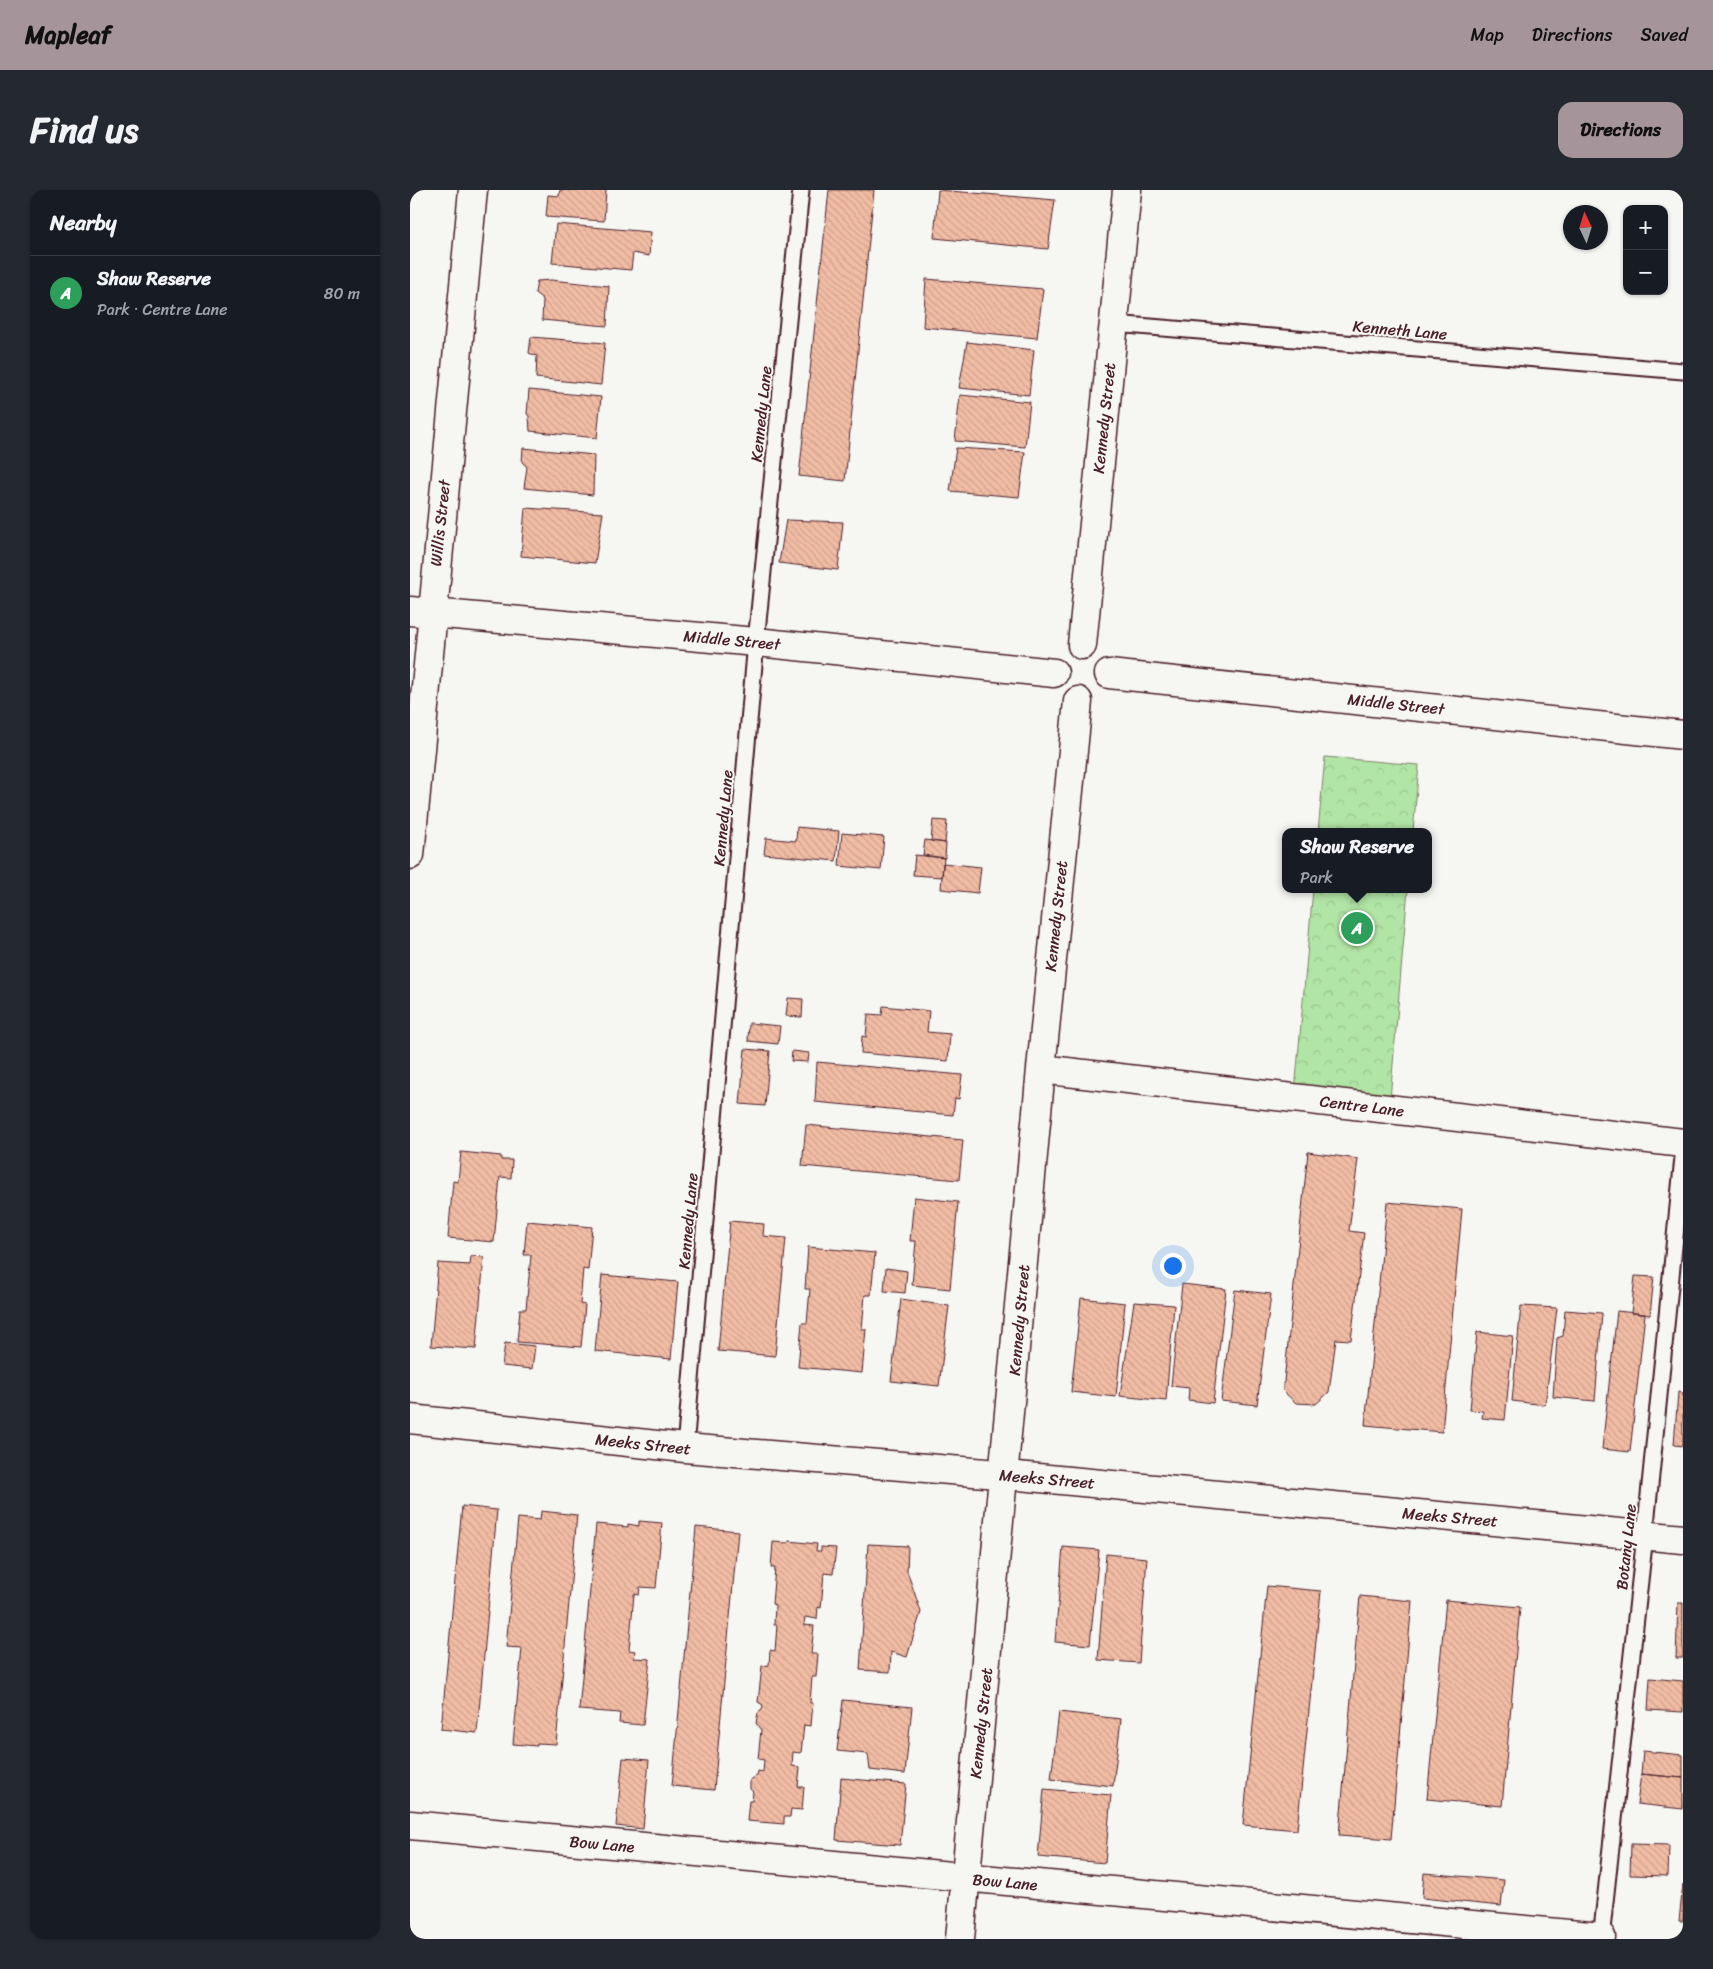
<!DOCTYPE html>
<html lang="en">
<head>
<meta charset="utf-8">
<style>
  :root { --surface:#171b24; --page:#242831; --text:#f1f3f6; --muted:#9ea1a6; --line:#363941; --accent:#a6949b }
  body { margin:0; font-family:Sriracha,sans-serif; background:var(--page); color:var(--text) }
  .controls { position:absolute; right:15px; top:15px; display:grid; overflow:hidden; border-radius:10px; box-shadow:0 1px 4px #0004 }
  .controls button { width:45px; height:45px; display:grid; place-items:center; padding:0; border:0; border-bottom:1px solid var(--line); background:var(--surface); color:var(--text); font:25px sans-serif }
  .compass { position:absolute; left:1153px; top:15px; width:45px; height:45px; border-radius:50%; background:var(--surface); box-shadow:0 1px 4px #0004; rotate:356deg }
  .you { position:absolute; left:762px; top:1075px; width:18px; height:18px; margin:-12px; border:4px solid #fff; border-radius:50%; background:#1a73e8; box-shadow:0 0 0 8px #1a73e833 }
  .badge { display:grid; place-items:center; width:32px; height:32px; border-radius:50%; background:var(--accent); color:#fff; font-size:16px; font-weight:700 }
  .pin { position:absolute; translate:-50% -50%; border:2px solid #fff; box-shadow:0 1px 5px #0006 }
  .popup { position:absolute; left:872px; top:638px; width:150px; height:65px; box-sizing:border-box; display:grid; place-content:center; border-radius:10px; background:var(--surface); filter:drop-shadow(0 1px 4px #0005); font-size:16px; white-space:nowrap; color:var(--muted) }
  .popup b { font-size:19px; color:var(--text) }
  .popup::after { content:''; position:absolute; left:50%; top:100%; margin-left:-10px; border:10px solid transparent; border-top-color:var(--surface) }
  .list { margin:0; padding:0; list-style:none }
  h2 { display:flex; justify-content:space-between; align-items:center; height:65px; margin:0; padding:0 20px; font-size:21px }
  h2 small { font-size:16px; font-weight:400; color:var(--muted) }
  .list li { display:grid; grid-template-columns:32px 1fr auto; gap:15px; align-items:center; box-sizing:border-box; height:75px; padding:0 20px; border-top:1px solid var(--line) }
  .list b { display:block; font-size:19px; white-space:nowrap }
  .list p { margin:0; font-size:16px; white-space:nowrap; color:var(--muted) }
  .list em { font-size:16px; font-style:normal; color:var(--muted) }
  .map { position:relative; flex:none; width:1273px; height:1749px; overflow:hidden; border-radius:15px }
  header { display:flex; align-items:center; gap:30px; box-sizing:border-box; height:70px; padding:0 25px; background:var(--accent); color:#111 }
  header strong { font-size:24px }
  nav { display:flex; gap:28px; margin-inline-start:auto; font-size:18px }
  .intro { display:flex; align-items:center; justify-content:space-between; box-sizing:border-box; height:120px; padding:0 30px }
  h1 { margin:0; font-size:35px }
  .button { padding:12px 22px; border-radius:15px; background:var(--accent); color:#111; font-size:18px; font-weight:700 }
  main { display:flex; gap:30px; padding:0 30px }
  aside { flex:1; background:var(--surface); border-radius:15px; box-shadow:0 1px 4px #0004 }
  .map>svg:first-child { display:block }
</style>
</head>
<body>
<header>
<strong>Mapleaf</strong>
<nav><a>Map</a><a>Directions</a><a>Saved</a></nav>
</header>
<div class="intro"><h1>Find us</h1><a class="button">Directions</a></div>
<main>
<aside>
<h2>Nearby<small></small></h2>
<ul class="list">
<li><span class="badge" style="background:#2e9e5b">A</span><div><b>Shaw Reserve</b><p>Park · Centre Lane</p></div><em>80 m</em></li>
</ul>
</aside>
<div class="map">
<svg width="1273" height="1749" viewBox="0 0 1273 1749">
  <defs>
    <pattern id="park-crowns" width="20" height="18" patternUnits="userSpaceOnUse" patternTransform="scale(1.25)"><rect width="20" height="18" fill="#b1e5a6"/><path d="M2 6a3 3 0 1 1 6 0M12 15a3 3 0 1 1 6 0" fill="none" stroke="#9ac48f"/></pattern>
    <pattern id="building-back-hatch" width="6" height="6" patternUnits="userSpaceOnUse" patternTransform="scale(1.25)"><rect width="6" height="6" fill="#f1bca4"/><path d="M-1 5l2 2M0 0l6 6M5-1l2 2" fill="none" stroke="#d0a18d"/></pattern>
  </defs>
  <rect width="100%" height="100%" fill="#f6f6f2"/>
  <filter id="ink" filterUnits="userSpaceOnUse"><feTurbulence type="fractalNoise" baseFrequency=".02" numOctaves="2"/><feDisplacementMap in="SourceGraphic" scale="10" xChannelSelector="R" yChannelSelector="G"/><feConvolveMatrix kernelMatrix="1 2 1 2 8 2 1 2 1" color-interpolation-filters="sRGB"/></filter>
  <g filter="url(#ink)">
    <path fill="url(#park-crowns)" stroke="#7e8268" d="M915,567l94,8 -6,67h-95z
      M903,699h95l-18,210 -95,-8z"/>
    <path fill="url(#building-back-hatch)" stroke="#4a1f2b" d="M150,0h46l-2,31 -58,-4 2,-22 11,1z
      M419,0h45l-29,291 -46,-5z
      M528,0l117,10 -7,49 -114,-11z
      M146,34l95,8 -2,24 -16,-3 -2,17 -79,-7z
      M516,89l117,10 -6,49 -114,-11z
      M141,90l58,6 -2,40 -65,-6 1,-21 -8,-6 2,-12z
      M121,147l74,6 -4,42 -65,-7 1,-22 -8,-3z
      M557,152l67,8 -5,45 -70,-7z
      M119,200l72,7 -4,41 -67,-7 -1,-15 -2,-2z
      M550,205l70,7 -5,45 -70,-6z
      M113,258l71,7 -1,40 -69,-7 3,-21 -5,-5z
      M546,258l69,4 -6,45 -69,-6z
      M115,318l78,5 -8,50 -74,-7z
      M376,330l57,2 -5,48 -59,-7z
      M523,630l14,1 -2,22 -14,-2z
      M387,637l42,4 -3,30 -72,-7 2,-16 30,3z
      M432,643l42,4 -3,33 -42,-4z
      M515,650l21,3 -1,15 -22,-3z
      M505,665l29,3 -2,19 -29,-2z
      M533,673l38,4 -3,26 -37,-4z
      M378,808l15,1 -1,18 -16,-1z
      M473,816l46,5 -2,21 23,2 -2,27 -87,-8 1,-17 4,1 2,-23 14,1z
      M339,833l31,3 -2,18 -30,-3z
      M335,859l25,2 -5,55 -25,-2z
      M382,861l17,2 -1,9 -17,-1z
      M407,872l145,13 -3,24 -4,-1 -2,17 -138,-13z
      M396,935l157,15 -4,40 -157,-14z
      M51,962l40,4v4h11l-1,18 -11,-1 -6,65 -46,-4 5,-57 5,1z
      M898,962l50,7 -9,72 15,2 -13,107 -15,-1 -7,53 -13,12 -20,-1 -13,-12z
      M504,1007l44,5 -8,87 -38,-4 4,-44h-6z
      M977,1012l75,7 -20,223 -77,-7z
      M117,1031l65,6 -4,43 -5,-1 -3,35 5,1 -4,42 -64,-5 3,-33h6l5,-54h-7z
      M320,1031l34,3 -1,12 23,2 -11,118 -57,-5z
      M398,1057l67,6 -4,42h-6l-3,34h4l-4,44 -64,-6 4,-44h5l3,-34h-5z
      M61,1066l13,1 -8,92 -45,-3 7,-83 32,2z
      M476,1078l21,3 -2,22 -21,-2z
      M192,1085l76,7 -7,77 -76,-8z
      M1225,1086l19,1 -4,38 -19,-2z
      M772,1094l44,5 -13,114 -25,-3 1,-12 -18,-2z
      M825,1100l36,4 -14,111 -36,-4z
      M671,1108l44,5 -9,94 -45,-5z
      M491,1109l48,7 -10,80 -48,-5z
      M724,1112l40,3 -8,96 -46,-5z
      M1111,1116l36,2 -12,97 -33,-4z
      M1155,1120l37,3 -7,88 -42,-4 4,-59 6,-2z
      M1207,1121l28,3 -15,138 -28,-3z
      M1067,1142l36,4 -8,84 -23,-2 1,-7 -13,-1z
      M95,1153l30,3 -3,23 -30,-3z
      M1268,1202l5,1v53l-9,-1z
      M52,1316l35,4 -20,223 -36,-4z
      M131,1321l36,4 -21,229 -19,-1v3l-24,-2 9,-96 -16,-1 12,-129 22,2z
      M229,1331l23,2 -6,65 -16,-1 -1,8 -5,-1 -5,56 6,1 -1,7 16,1 -7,66 -24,-2 1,-10 -41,-3 17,-186 32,3v-3l11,2z
      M286,1337l42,4 -24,259 -42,-4z
      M379,1351l28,3 -1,7h5v-4l15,1 -3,26 -9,-1 -3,35 -3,-1 -1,12 -12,-2 -1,8 10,1 -3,28h7l-2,23h-4l-2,26h3l-2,23 -7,-1 -3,28 -8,-1 -1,14 8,1 -2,20h6l-2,23 -11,-1 -1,8h-6v7l-37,-3 2,-20h3l1,-9 -3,-3v-9l7,-4 1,-5 5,1 1,-12 -6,-1 3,-29 -5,-7 2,-10 4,-3 1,-5 -5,-3 4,-36 7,-1 1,-15 5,1 2,-26h-3l1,-20 -3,-1 3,-36h-4l2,-26 15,1z
      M458,1354l40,2 -1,25 14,41 -14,45 -16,-5 -1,20 -30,-2z
      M653,1357l36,3 -9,95 -35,-3z
      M696,1364l41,4 -8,105 -41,-3z
      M857,1396l54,5 -24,239 -54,-5z
      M950,1406l52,5 -21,238 -52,-4z
      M1036,1410l74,7 -18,199 -75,-7z
      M1268,1413h5v55h-7z
      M1240,1488l33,3v31l-35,-2z
      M433,1510l69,7 -7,67 -35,-4 -2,-16 -31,-3z
      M649,1522l62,7 -8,67 -62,-7z
      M1233,1561l40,4v23l-42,-4z
      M213,1568l26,2 -6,69 -27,-3z
      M1231,1584l42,4v31l-46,-5z
      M431,1588l65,6 -6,61 -64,-5z
      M634,1599l67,6 -6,68 -67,-6z
      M1221,1654l38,1 -1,31 -38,-1z
      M1014,1683l80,7 -3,26 -79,-8z
      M1273,1694v37h-4z"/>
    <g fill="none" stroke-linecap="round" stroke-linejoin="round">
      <g stroke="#4a1f2b" stroke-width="19">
        <path id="lane" d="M704,134l569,47
          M275,1258l71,-806 45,-452
          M1191,1749l44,-404 38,-378"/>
      </g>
      <g stroke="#4a1f2b" stroke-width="31">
        <path id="street" d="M0,421l346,31 298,31
          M672,455l45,-455
          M699,484l574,61
          M0,665l63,-665
          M631,879l642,74
          M0,1229l275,29 301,25 697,66
          M0,1635l1191,112
          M550,1749l81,-870 37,-368"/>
      </g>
      <use href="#lane" stroke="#f6f6f2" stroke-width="15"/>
      <use href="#street" stroke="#f6f6f2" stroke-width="28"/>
    </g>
  </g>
  <g text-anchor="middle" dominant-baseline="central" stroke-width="4" stroke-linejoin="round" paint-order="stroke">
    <g font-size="16" fill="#4a1f2b" stroke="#f6f6f2">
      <text transform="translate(990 140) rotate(5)">Kenneth Lane</text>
      <text transform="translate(351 224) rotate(-84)">Kennedy Lane</text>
      <text transform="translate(694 228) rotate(-84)">Kennedy Street</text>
      <text transform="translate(30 333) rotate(-84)">Willis Street</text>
      <text transform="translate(322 450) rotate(5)">Middle Street</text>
      <text transform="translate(986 514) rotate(6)">Middle Street</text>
      <text transform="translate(313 628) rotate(-85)">Kennedy Lane</text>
      <text transform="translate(646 726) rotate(-84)">Kennedy Street</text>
      <text transform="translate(952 916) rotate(7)">Centre Lane</text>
      <text transform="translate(278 1031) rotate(-85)">Kennedy Lane</text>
      <text transform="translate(609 1130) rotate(-85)">Kennedy Street</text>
      <text transform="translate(233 1254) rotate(6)">Meeks Street</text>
      <text transform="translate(637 1289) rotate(5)">Meeks Street</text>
      <text transform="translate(1040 1327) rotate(5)">Meeks Street</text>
      <text transform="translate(1216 1357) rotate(-84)">Botany Lane</text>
      <text transform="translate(571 1533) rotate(-84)">Kennedy Street</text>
      <text transform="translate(192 1654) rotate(5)">Bow Lane</text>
      <text transform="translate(595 1692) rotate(5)">Bow Lane</text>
    </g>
  </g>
</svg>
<div class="controls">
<button>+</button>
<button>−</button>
</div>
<svg class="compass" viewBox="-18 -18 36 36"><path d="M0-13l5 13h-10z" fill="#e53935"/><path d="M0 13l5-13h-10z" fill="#9ea1a6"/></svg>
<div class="you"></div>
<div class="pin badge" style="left:947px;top:738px;background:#2e9e5b">A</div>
<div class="popup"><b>Shaw Reserve</b>Park</div>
</div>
</main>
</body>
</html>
